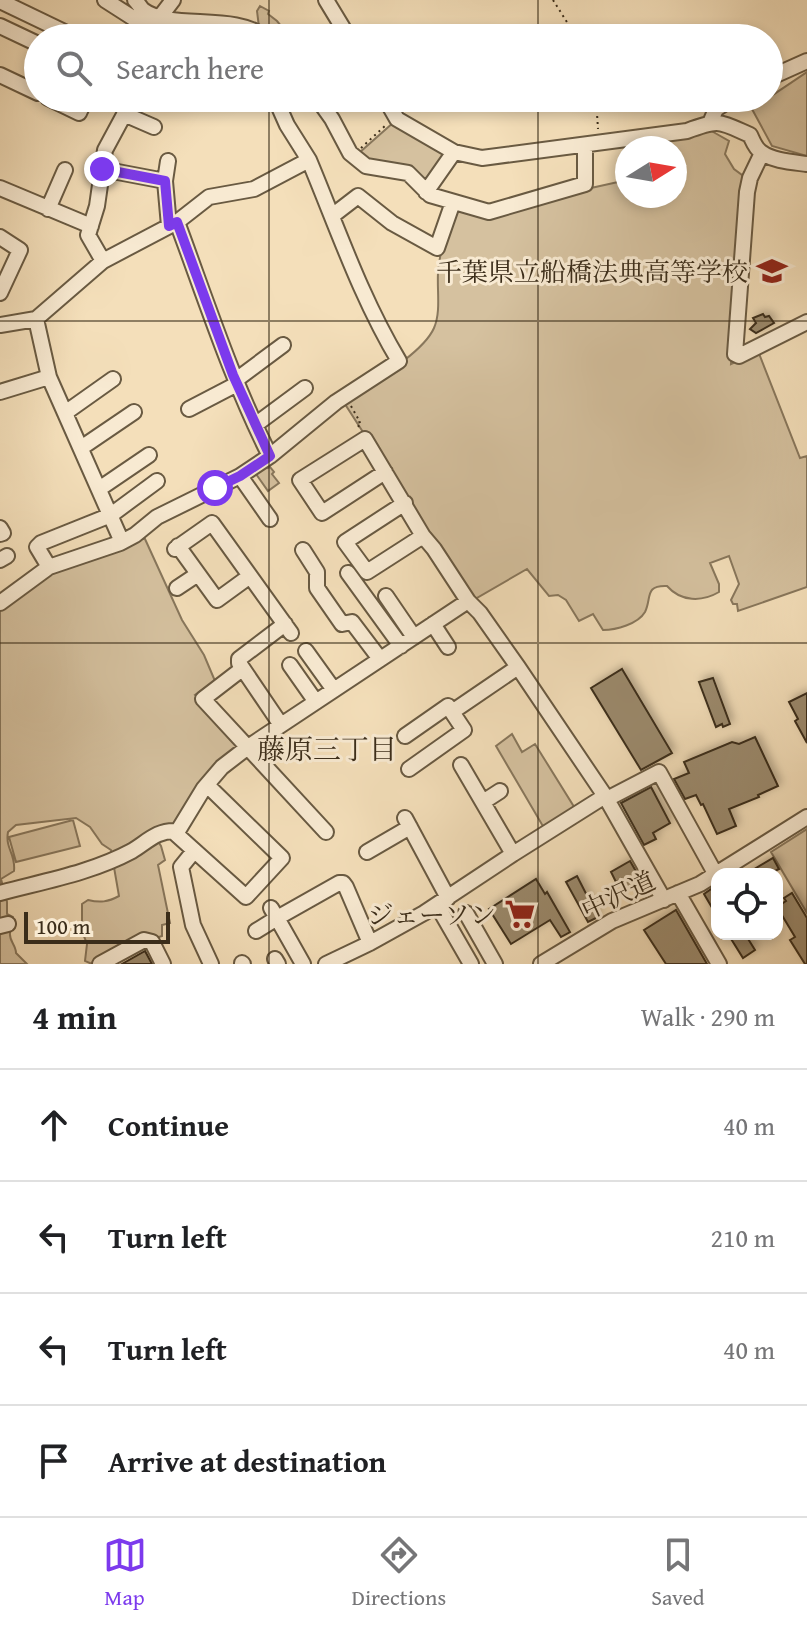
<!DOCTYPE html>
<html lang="en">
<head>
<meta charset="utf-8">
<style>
  :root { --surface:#fff; --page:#f6f6f6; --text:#202124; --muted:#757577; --line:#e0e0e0; --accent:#7c3aed }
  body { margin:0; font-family:"Gentium Book Plus","Noto Serif JP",serif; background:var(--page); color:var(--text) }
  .controls { position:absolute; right:24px; bottom:24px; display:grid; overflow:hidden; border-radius:16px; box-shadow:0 4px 12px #0003 }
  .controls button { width:72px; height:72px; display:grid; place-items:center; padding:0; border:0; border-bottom:2px solid var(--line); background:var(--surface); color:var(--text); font:40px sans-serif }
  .compass { position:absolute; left:615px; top:136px; width:72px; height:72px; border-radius:50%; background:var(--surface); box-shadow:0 4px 12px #0003; rotate:79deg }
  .scale { position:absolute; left:24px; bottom:20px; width:146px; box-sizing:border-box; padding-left:8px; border:4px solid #3b2d1a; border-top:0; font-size:22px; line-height:28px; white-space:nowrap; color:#3b2d1a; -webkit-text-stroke:6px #f8ead2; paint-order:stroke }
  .stop { position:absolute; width:24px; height:24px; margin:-18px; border:6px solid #7c3aed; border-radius:50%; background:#fff }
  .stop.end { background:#7c3aed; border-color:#fff; box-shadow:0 2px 8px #0008 }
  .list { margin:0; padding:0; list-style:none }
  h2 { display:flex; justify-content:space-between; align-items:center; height:104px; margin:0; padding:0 32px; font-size:34px }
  h2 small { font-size:26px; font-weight:400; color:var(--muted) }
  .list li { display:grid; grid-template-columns:52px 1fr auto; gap:24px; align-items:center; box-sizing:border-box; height:112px; padding:0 32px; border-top:2px solid var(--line) }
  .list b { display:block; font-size:30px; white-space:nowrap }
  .list em { font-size:26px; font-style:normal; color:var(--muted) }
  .icon { flex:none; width:44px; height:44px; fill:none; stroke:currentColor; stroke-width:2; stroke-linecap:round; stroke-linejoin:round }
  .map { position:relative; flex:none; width:807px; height:964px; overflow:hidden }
  .search { position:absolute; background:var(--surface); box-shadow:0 4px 12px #0003; left:24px; right:24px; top:24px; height:88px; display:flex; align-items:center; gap:20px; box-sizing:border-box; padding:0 28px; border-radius:44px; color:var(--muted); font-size:30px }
  .sheet { height:552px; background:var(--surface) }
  nav { display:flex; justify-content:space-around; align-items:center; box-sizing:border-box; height:112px; border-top:2px solid var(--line); background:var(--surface); font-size:22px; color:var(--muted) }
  nav a { display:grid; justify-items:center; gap:4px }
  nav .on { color:var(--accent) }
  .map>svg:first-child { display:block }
</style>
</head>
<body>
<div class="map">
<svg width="807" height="964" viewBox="0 0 807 964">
  <defs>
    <filter id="shadow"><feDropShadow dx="3.5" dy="-3.5" stdDeviation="4" flood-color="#0004"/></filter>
  </defs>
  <rect width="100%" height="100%" fill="#f4dfba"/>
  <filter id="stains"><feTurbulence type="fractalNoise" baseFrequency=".0025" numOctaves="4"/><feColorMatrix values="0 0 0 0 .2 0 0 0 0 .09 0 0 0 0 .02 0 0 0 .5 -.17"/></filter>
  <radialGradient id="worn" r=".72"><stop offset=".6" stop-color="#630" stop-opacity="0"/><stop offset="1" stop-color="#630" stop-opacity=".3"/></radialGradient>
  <path fill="#d5c19f" stroke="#88775c" stroke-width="2" d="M260,6l9,5 -1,3 9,7 14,17h-14l-4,-4 -4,2 -10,-9 -2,-16z
    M807,72v84l-35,-10 -20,-37z
    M394,122l51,31 -18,29 -58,-22 -10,-7z
    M708,129l21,12 -4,13 9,15 12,9 -3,13 -12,173 27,-13 42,107 7,-2v131l-69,24 -1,-7h-4l-2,-4 8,-16 -10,-28 -19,7 9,21v8c-17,10 -38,10 -52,-6 -23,-1 -15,12 -22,26 -7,12 -29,18 -42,18l-10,-16 -14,7 -13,-21 -8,-5 -9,1 -22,-27 -52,30 -9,-7 -123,-191c25,-17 79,-46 91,-73 7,-16 3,-37 4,-55 2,-23 8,-43 15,-65l38,9 100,-29 36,-8v16h48v-48h-24l-1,-6 32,-3z
    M266,466l2,2 2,-1 4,5 -2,2 7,9 -11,8 -12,-17z
    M135,538l10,1 37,81 22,35 11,26 -20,14 48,52 -65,77 -23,13 6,9 4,14 -7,5 12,58 -8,2v11l-6,2 -20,-1 -44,27 -7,-3 2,-17 -5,-13v-27l6,-4c12,3 20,2 31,-4l-8,-46 -9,-6 -12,-17 -14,-9 -60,7 -8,7c-3,17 8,22 6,39l-13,8 6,23v12l6,3c0,7 -2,10 -3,16 -1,8 6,12 6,20l11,11h-27v-361l38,-27z
    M512,734l10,18 13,-8 41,66 -32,18 -48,-82z
    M73,820l7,26 -64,16 -7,-25z
    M807,829v84l-36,-61z"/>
  <path fill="#9b8a6d" stroke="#3b2d1a" stroke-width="2" filter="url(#shadow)" d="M763,314l2,3 4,-1 5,7 -18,10 -6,-4 6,-6 -3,-5z
    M622,669l50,84 -31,17 -50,-82z
    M713,678l17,46 -7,3 -1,-3 -6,3 -17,-45z
    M807,693v50l-12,-22 3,-2 -9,-17z
    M755,737l23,49 -20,9 1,2 -30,12 7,17 -19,8 -14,-30 -2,1 -5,-10 -11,4 -11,-20 15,-6 -5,-11 48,-20 7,2z
    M651,787l19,36 -17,10 3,6 -12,6 -23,-42z
    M773,858l6,11 -10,5h-23z
    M630,861l11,19 -15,9 -5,-10 -5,3 -5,-10z
    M577,876l21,41 -10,5 -22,-40z
    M536,879l9,15 2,-2 23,40 -9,5 -11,-17 -39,24 -22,-35z
    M717,885v31l-13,-22z
    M792,893l15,25v46h-2l-15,-24 5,-3 -18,-30 9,-6 -2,-3z
    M676,910l31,54h-41l-22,-34z
    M728,934h17l10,16 -12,8z
    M145,951l7,13h-30z"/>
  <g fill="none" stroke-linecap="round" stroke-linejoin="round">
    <g stroke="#695a42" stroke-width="18">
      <path id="minor" d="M105,0l39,25 75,13
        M135,0c3,3 5,7 8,10 28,21 93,2 122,28
        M326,0l23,38
        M0,1l77,37
        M160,17l13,-17
        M0,26l38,18
        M0,75l38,18
        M769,78l38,-17
        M48,98l31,15 7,-15
        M275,98l12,27 22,35
        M317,98l15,21 18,34 16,13 42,7 22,22 59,17 96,-28v-39
        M385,98l12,21 57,33 28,6 205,-27c33,-12 31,-10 63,4 3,6 5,13 11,17 12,9 31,10 46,12
        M124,114l30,13
        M710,123l6,-14 17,-11
        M762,153l-12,25 -3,14 -12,162 4,2 68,-34
        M102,169l63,12 4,45
        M165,181l3,-20
        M0,188l91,38
        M426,192l28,-40
        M48,209l17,-39
        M332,216l26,-20 34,27 45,25 16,-46
        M177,222c29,78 55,159 93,234
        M0,237l20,13 -20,43
        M103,261l-15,-26 9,-29 8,-56 28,-52
        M36,319l13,58 73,165
        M0,325l36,-6 67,-58 74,-39 32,-25 45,-8 55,-29c28,67 52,138 90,201l-63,41 -66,54 -30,20 -83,41 -22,18 -15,8 -71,24 -49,36
        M236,380l47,-35
        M0,392l49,-15
        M189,409l48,-25
        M65,413l48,-34
        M255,425l50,-37
        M81,448l53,-36
        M385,472l-63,41 -22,-33 65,-41 58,97 11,13 34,52 12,12 38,54 87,129 59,104
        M240,476l30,43
        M99,489l50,-34
        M405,503l-60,39 22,30 56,-36
        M0,528l3,5 -3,1
        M178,546l39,54 33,-24
        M175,549l37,-26 79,110
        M303,550l14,22v16l25,36 10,-2 28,37
        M0,560l7,-4
        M49,567l-12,-20 4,-4 70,-28 46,-34
        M348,573l53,73
        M177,588l21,-14
        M386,596l28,41
        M433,624l15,23
        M306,651l28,39
        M290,665l26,37
        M242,669l-39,30 123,133
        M452,712l66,-45
        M281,725l-42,-62v-4l46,-35
        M405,736l43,-30 16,24 -55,39
        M461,765l52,89
        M207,785l75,73 -36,39 -70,-63 28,-46 18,-21 26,-20 220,-146
        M607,799l52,-27 57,103
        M483,802l17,-11
        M405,818l43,80
        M194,851l-13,16 12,58 18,39
        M367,852l43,-25
        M0,893c45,-12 91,-20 132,-42 15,-9 25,-21 44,-20
        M678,893l41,71
        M437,905l34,59
        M466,913l29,51
        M0,926l8,-2
        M256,931l21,-13 -6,-10
        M275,959l3,5
        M242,963l1,1
        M100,964l44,-24 8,2 11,22
        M303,964l-26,-46 62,-35h4l3,4 24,56
        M326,964l44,-21 54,-30 89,-59 92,-58
        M541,964l71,-43 88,-37 107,-67"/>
    </g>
    <path stroke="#3b2d1a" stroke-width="2" stroke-dasharray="2 4" stroke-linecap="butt" d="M553,0l24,38
      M596,98l2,31
      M361,148l25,-23
      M351,406l9,16 -3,1 2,4"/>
    <use href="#minor" stroke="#f8ead2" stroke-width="14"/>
  </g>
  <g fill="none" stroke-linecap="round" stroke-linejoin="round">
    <path stroke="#7c3aed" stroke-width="10" d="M102,169l63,12 4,45 8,-4 56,153 37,81 -30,20 -25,12"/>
  </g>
  <path fill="none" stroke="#3b2d1a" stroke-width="2" stroke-opacity="0.55" d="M269,0v38M538,0v38M269,98v866M538,98v866M0,321h807M0,643h807"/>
  <defs>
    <g id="school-bare" transform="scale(2.4)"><path d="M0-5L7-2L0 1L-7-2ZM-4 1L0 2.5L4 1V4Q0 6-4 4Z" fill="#8f2418" stroke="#f8ead2" stroke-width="2.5" paint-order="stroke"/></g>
    <g id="supermarket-bare" transform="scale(2.4)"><path d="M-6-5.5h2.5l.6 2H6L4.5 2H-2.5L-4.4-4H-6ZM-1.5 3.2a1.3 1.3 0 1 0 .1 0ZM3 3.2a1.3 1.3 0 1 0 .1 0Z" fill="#8f2418" stroke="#f8ead2" stroke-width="2.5" paint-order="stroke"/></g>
  </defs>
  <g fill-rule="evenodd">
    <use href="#school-bare" x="772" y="271"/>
    <use href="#supermarket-bare" x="520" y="914"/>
  </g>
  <g text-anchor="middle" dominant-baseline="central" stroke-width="6" stroke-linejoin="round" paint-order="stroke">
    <g font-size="26" fill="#3b2d1a" stroke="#f8ead2" text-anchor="end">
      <text x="748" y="271">千葉県立船橋法典高等学校</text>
      <text x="496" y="914">ジェーソン</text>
    </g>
    <g font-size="26" fill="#3b2d1a" stroke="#f8ead2">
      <text transform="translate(618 895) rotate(-25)">中沢道</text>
    </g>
    <g font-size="28" fill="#3b2d1a" stroke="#f8ead2">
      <text x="327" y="748">藤原三丁目</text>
    </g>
  </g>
  <rect width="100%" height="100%" filter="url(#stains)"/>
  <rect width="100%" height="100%" fill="url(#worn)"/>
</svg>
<div class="controls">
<button><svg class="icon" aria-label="locate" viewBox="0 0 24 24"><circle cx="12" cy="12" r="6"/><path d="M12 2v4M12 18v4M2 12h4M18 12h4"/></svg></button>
</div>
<svg class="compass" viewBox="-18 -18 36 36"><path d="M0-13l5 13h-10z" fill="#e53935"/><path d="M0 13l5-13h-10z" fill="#757577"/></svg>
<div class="scale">100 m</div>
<div class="stop" style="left:215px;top:488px"></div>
<div class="stop end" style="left:102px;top:169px"></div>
<div class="search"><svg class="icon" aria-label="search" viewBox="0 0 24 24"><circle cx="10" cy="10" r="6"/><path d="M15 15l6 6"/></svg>Search here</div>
</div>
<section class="sheet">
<h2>4 min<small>Walk · 290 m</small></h2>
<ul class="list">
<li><svg class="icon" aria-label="ahead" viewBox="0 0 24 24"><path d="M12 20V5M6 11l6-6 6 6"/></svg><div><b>Continue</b></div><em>40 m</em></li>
<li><svg class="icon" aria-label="left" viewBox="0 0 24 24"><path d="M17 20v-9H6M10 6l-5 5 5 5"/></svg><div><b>Turn left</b></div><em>210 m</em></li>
<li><svg class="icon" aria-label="left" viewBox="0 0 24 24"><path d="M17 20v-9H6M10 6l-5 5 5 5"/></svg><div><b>Turn left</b></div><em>40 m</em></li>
<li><svg class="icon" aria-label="arrive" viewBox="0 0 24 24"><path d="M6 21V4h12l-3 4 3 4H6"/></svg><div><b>Arrive at destination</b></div></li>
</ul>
</section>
<nav>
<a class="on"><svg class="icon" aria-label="map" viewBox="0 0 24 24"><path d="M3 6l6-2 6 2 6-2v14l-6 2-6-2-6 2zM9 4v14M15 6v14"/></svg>Map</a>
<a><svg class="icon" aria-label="directions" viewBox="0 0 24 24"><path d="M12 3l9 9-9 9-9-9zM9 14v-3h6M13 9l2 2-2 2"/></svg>Directions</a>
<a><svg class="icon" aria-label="saved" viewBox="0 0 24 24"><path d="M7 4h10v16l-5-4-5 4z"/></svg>Saved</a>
</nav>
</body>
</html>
